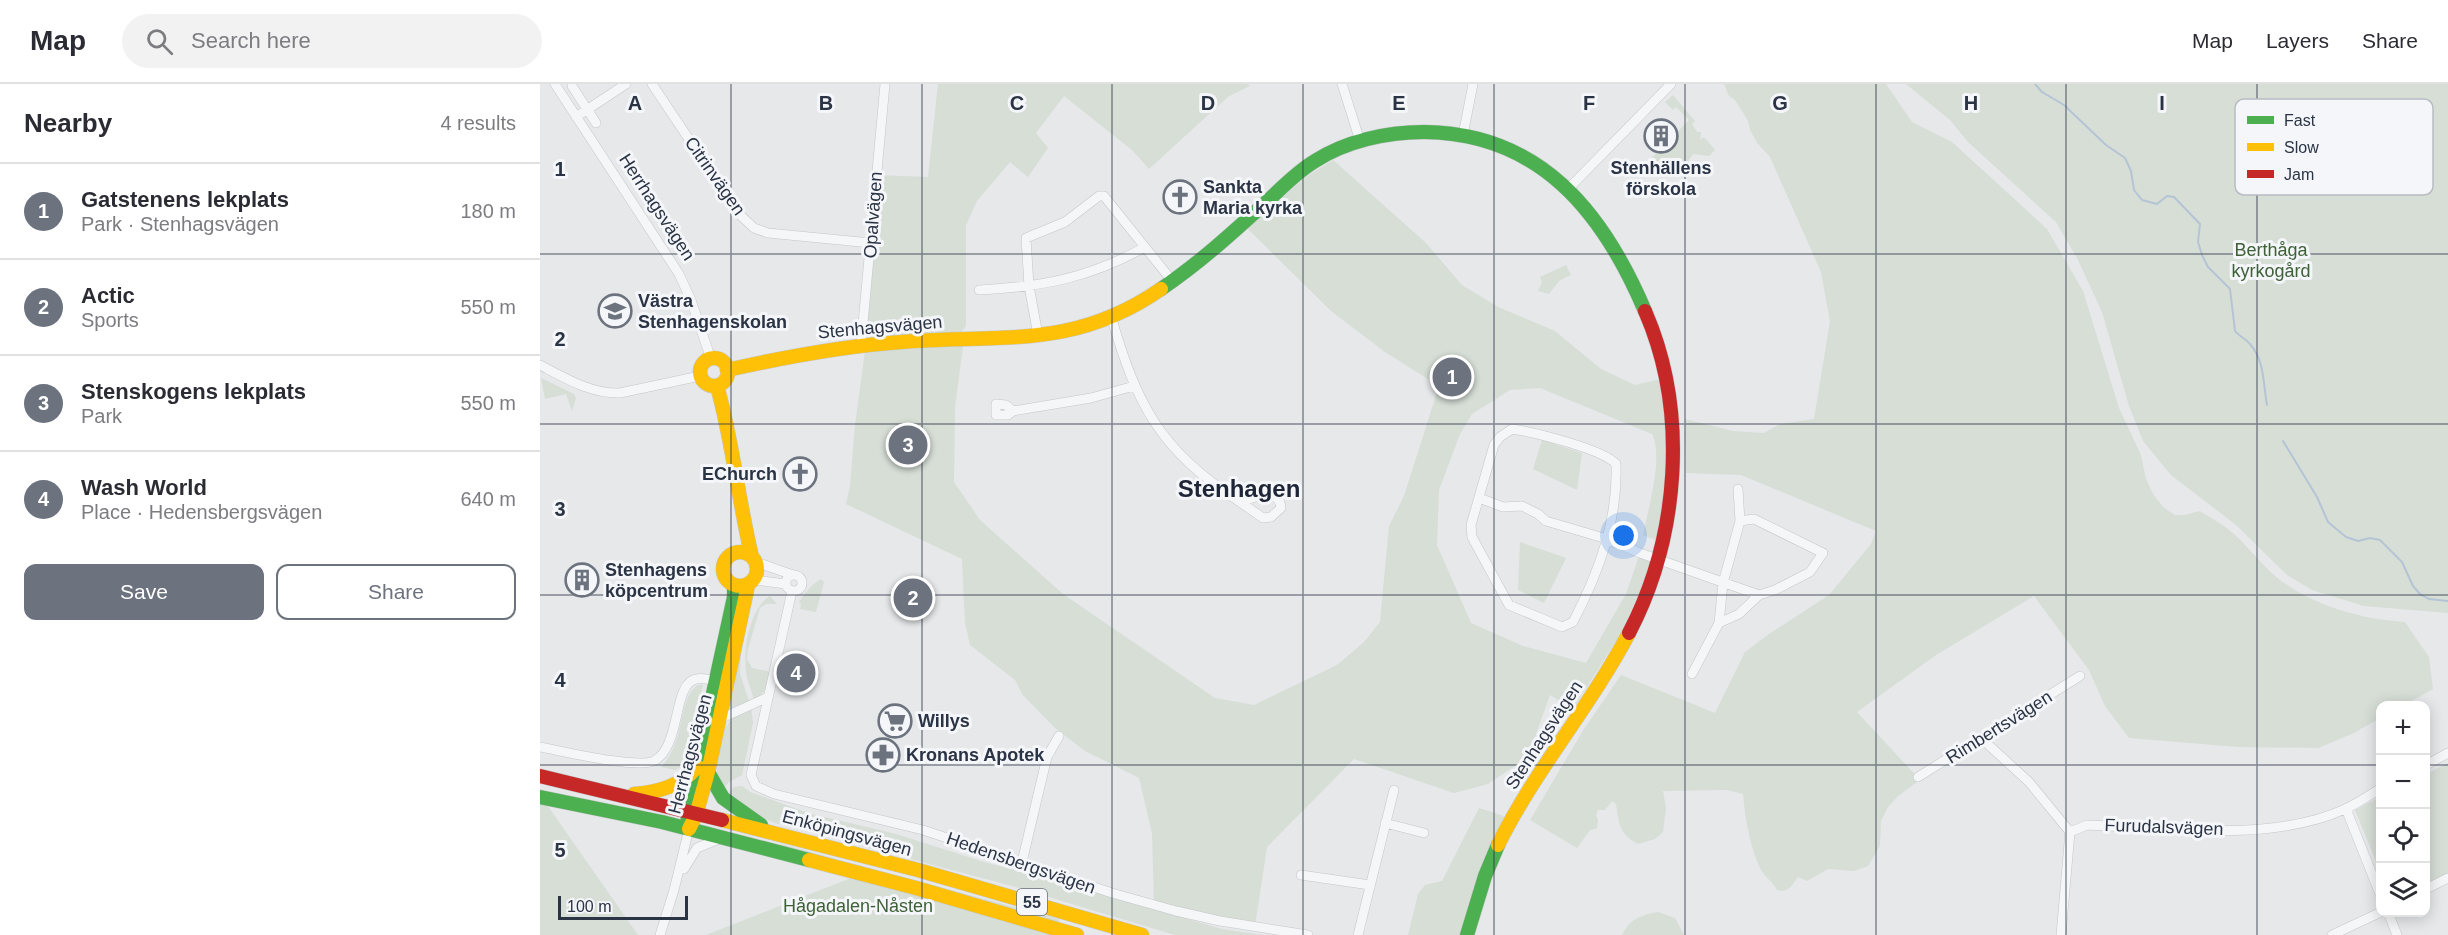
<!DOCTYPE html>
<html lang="en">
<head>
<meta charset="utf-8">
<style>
  :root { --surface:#fff; --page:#f2f2f3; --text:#2b2b33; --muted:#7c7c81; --line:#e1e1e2; --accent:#6c737f }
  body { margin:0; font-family:Helvetica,sans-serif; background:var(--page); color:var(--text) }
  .controls { position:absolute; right:18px; bottom:18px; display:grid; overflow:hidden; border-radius:12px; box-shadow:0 3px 15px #0003 }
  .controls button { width:54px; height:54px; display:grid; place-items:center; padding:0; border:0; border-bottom:2px solid var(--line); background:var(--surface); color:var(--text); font:30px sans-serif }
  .scale { position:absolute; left:18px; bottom:15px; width:130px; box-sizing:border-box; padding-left:6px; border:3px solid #2b3445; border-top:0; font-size:16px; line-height:21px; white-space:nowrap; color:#2b3445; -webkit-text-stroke:4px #f4f6f9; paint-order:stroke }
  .you { position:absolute; left:1084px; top:452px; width:21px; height:21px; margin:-15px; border:4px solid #fff; border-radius:50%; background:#1a73e8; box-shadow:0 0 0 9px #1a73e833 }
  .badge { display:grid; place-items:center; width:39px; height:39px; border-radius:50%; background:var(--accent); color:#fff; font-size:20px; font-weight:700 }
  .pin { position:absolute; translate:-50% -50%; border:3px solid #fff; box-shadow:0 2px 6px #0006 }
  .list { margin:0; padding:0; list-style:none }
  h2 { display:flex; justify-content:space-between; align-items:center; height:78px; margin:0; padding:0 24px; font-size:26px }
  h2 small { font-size:20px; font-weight:400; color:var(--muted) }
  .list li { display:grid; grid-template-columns:39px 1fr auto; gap:18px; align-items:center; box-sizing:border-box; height:96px; padding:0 24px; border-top:2px solid var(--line) }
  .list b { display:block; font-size:22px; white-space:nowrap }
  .list p { margin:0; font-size:20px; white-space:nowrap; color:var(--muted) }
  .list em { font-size:20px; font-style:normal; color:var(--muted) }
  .actions { display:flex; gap:12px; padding:18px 24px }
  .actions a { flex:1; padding:14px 0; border:2px solid var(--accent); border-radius:12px; text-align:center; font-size:21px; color:var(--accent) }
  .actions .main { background:var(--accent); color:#fff }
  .icon { flex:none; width:33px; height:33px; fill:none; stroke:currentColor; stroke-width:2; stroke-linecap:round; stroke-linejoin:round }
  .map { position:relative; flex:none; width:1908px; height:851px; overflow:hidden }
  header { display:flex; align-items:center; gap:36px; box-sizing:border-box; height:84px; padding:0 30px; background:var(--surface); border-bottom:2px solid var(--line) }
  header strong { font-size:28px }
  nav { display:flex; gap:33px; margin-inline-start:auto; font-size:21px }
  .search { width:420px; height:54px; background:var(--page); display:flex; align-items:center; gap:15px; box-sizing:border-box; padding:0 21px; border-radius:33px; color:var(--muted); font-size:22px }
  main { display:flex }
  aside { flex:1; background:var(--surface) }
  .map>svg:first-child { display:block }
</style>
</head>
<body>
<header>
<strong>Map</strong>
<div class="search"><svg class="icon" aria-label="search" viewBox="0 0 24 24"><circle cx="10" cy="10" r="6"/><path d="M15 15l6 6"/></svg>Search here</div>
<nav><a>Map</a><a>Layers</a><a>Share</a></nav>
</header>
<main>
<aside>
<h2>Nearby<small>4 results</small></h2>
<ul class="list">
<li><span class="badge">1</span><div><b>Gatstenens lekplats</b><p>Park · Stenhagsvägen</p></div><em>180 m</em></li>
<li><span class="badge">2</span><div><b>Actic</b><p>Sports</p></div><em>550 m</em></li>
<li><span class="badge">3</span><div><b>Stenskogens lekplats</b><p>Park</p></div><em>550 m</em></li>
<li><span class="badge">4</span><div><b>Wash World</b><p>Place · Hedensbergsvägen</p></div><em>640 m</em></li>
</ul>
<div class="actions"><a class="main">Save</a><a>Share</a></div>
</aside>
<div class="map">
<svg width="1908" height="851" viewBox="0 0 1908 851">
  <rect width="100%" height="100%" fill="#e6e8ea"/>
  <path fill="#d6ded6" d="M398,0h310l2,2 -21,10 -80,73 -17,-19 -68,-54 -28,37 12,15 -20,29 -18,-15 -33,39 -11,24v101l-5,6 -93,7 -5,-6 13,-158 52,2z
    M1184,0h162l26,38 40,20 95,87 36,62 36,117 22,47 5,24 7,15 10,13 12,8h10l15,-4c11,7 24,14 34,23 17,15 31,36 50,49 36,25 78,36 121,39l24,35 4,32 -29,16 -24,1v12l-26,15 -36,15 -80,-1 -109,-9 -24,-32 -16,-36 -55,-74 -98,59 -79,57 63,68 -22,16 -10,11 -7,14 -1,25 -12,20 -14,5 -26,-2 -21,12 -9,-4c-6,7 -9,17 -21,13 -4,-8 -13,-14 -17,-22 -10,-22 -15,-50 -17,-74l-16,-4 -64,1 3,17 -3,24 -8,7 -17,5c-19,-10 -19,-21 -22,-40l-4,-3 -7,9h-7l-2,5 2,5 -1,8 -7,2 -13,18 -47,-28 54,-91 37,-54 94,38 30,-61 24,-18 60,-39 42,-51 5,-13 -135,-56 -55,-2 -1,-54 48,12 31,2 16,-9 34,-5 16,-98 -9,-49 -51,-115 -12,-13 -8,-14 -2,-9 -13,-21 -6,-4z
    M1366,0h542v529l-84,-7 -52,-16 -25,-15 -51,-50 -65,-50 -28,-34 -14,-35 -27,-94 -24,-52 -22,-38 -88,-80 -18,-22z
    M1133,11l22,26 -3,3 5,8h4l-1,8 4,-3 11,13 -6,6 -16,-2 -5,7 -11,8 -5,-5 -3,2 -3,-3 -15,11 -4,-1 -5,-5 47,-48 -13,-13 -3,3 -8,-8z
    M793,76l93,83 36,42 36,22 57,24 46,38 34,16 26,-6c10,56 5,106 -3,162l-15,-6c5,-26 21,-78 9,-101l-112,-46 -30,2 -38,24 -12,20 -21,56 -2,55 34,78 52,23 63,17 40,-69 14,-41 14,6 -33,74 -48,76 -23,-14 -19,53 -12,15 -31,21 -34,9 -100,-34 -87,88 -12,79 -101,-24 -2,-69 -13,-55 -54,-27 -30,-23 -33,-34 -7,-14 -45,-35 -5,-22 -3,-64 -116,-55 4,-18 5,-61 10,-74 98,-5 -8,61 -1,75 26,38 83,74 152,104 39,7 83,-40 27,-23 16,-20 9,-96 15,-30 35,-110 -54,-34 -54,-41 -84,-83 59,-51z
    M1026,181l5,10 -12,6 -10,13 -11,-3 4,-9 -2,-5z
    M1,294l33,16 2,4 -4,13 -6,-17 -21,5z
    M1002,356l40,13 -5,37 -44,-21z
    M980,458l46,16 -22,45 -26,-13z
    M281,495l3,3 -8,30 -16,-3 1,-5 -2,-2c6,-9 12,-17 22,-23z
    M230,512l7,8h-11l-6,4 -12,41 -1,10 5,9 20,4 -6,18 -12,9c-3,-9 -7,-19 -8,-28 -3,-23 4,-63 24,-75z
    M201,564l-1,26 9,27 -18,7 -2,-3z
    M158,601h5l-19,80 -9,5 -14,-3c25,-24 16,-69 37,-82z
    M211,623l2,16 -11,52 -13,7 -6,7c-12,-16 -6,-55 8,-69 5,-6 14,-9 20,-13z
    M1908,679v111l-22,10v-110z
    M202,702l8,6 58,21 88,21 88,28 59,15 179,52 40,6h-87l-163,-49 -234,-62 -18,-7 -34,-22 8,-8z
    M1840,713v74l-25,-61z
    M0,717l5,1 93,133h-98z
    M939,724l25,8 -44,119h-52l10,-41 7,-9 17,-4z
    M241,760l278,75v3l-1,2 -278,-75z
    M316,792l201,59h-351z
    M1118,828l17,6 9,17h-62c8,-16 19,-20 36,-23z"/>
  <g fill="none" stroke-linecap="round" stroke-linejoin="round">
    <path stroke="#b4c4d5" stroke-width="2" d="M1495,0l7,8 22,13 42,40 19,13 6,13 3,19 8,10 15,4 10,-8 7,1 26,27 -2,18 4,13 6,12 22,22 5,42c4,5 11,8 15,13 15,17 13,40 17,61
      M1743,357l34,56 11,25 18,15 12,4 12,-3 10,2 22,22 11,24 7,8 9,5 19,2"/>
    <g stroke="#c4c6c8" stroke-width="10">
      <path id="street" d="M15,0l124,190 12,26 20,59
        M112,0l87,130 15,14 14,5 103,10
        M802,0l18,57
        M32,2l24,37
        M36,33l50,-33
        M923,51l10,-51
        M1028,105l103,-105
        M439,206c61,-3 111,-12 166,-43
        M571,232c26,90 49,134 129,186 14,-4 39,-17 41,6l-10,9 -8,1 -23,-16
        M498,251l-9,-49 -3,-48 39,-16 34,-26h5l69,86
        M321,261l24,-261
        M0,281c25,13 51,29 80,28l80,-17
        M473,327l-5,4h-12v-11l10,1 7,6 78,-13 43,-12
        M972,345c21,3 91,20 104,35 2,57 -17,108 -43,158l-11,5 -53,-22 -37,-68 -1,-12 23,-80 6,-8z
        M1198,405l2,32
        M939,414l24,9 19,-1 16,8 8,7 61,18 33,14 119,42 16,-5 35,-18 13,-19 -69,-34 -14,2 -17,62 -4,40 -27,51
        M216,478l37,13
        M246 499a8 8 0 1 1 16 0a8 8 0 1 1-16 0Z
        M214,496l32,4
        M252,507l-41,184 5,11 18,8 149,36 189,63 64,18 44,10 88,14
        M1179,539l20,-9 20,-19
        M180,635l48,-22
        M1442,655l47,43 41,50 17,-7c79,3 184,18 258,-16 12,-5 24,-14 35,-20
        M0,663c22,4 96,22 114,14 28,-15 18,-77 42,-82 7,-2 16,1 23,3
        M1886,681l22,-12
        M1378,693l162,-101
        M1806,725l34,85
        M845,739l39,10
        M482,778l25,-105 12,-21
        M144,785l13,-21 22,-9
        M761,791l69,10
        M1886,805l22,-11
        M1848,828l9,23
        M120,851l14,-45 15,-61
        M818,851l36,-145
        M1521,851l9,-103
        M1792,851l49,-23"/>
    </g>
    <g stroke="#c4c6c8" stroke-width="15">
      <path id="fast" d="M621,205c37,-25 69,-54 102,-84 17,-15 32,-32 52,-44 31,-20 72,-29 109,-29 116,1 179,80 221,179
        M168,688l15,26 38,27
        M0,713l122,25 147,38
        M148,737l-1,-8 47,-216v-11
        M927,851l18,-59 13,-31"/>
    </g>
    <g stroke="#c4c6c8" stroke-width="15">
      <path id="slow" d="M160 288a14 14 0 1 1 28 0a14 14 0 1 1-28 0Z
        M187,286c58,-13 116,-24 175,-28 99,-8 171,8 259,-53
        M177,302c16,56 21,114 35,171
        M183 485a17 17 0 1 1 34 0a17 17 0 1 1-34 0Z
        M94,710c26,-2 45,-8 64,-27
        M182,736l196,50 224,65
        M149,745l7,-14 12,-43 40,-187
        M958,761c37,-75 92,-138 131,-212
        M269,776l107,28 161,47"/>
    </g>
    <g stroke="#c4c6c8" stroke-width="15">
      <path id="jam" d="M1089,549c50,-96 60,-221 16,-322
        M0,692l182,44"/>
    </g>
    <use href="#street" stroke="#f5f6f7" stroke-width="9"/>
    <use href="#fast" stroke="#4caf50" stroke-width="14"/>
    <use href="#slow" stroke="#ffc107" stroke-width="14"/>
    <use href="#jam" stroke="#c62828" stroke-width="14"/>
  </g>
  <path fill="none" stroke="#2b3445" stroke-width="1.5" stroke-opacity="0.55" d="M191,0v851M382,0v851M572,0v851M763,0v851M954,0v851M1145,0v851M1336,0v851M1526,0v851M1717,0v851M0,170h1908M0,340h1908M0,511h1908M0,681h1840M1886,681h22"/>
  <defs>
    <g id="building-ring" transform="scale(1.725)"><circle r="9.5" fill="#f4f6f9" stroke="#6c737f" stroke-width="1.5"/><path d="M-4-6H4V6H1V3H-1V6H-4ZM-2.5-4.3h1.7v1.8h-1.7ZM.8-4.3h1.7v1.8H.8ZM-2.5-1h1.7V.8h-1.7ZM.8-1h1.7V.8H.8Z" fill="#6c737f"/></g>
    <g id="church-ring" transform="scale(1.725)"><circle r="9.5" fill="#f4f6f9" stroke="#6c737f" stroke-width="1.5"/><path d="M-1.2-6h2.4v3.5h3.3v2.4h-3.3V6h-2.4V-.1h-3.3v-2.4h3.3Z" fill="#6c737f"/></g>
    <g id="school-ring" transform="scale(1.725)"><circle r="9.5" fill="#f4f6f9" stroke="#6c737f" stroke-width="1.5"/><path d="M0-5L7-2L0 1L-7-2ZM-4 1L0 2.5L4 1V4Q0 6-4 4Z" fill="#6c737f"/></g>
    <g id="supermarket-ring" transform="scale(1.725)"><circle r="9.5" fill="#f4f6f9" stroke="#6c737f" stroke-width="1.5"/><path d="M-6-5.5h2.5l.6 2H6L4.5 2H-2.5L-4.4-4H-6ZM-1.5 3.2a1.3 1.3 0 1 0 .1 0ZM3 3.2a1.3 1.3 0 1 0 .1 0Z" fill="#6c737f"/></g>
    <g id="pharmacy-ring" transform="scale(1.725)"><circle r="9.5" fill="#f4f6f9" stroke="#6c737f" stroke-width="1.5"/><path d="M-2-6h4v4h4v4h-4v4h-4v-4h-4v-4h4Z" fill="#6c737f"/></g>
  </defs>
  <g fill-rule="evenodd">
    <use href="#building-ring" x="1121" y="52"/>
    <use href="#church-ring" x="640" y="113"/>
    <use href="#school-ring" x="75" y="227"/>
    <use href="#church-ring" x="260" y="390"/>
    <use href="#building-ring" x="42" y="496"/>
    <use href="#supermarket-ring" x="355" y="637"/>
    <use href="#pharmacy-ring" x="343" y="671"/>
  </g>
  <g text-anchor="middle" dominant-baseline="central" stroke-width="6" stroke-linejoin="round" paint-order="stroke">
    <rect fill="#f4f6f9" stroke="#676e7b" stroke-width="1.5" x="477" y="805" width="30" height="26" rx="4.5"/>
    <g font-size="16" font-weight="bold" fill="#2b3445">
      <text x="492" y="818">55</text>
    </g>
    <g font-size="18" font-weight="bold" fill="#2b3445" stroke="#f4f6f9" text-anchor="start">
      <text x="1121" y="84" text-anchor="middle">Stenhällens<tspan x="1121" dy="21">förskola</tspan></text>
      <text x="663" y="103">Sankta<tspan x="663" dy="21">Maria kyrka</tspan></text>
      <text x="98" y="217">Västra<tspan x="98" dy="21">Stenhagenskolan</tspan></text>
      <text x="237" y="390" text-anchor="end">EChurch</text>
      <text x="65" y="486">Stenhagens<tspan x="65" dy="21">köpcentrum</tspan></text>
      <text x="378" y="637">Willys</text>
      <text x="366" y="671">Kronans Apotek</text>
    </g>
    <g font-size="18" fill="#2b3445" stroke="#f4f6f9">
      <text transform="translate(175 92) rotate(55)">Citrinvägen</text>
      <text transform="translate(117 123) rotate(57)">Herrhagsvägen</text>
      <text transform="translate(333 131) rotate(-86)">Opalvägen</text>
      <text transform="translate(340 243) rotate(-5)">Stenhagsvägen</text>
      <text transform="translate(1459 643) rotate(-32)">Rimbertsvägen</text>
      <text transform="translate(1004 651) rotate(-57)">Stenhagsvägen</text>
      <text transform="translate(150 670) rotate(-75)">Herrhagsvägen</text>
      <text transform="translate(1624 743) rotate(2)">Furudalsvägen</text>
      <text transform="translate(307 749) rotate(15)">Enköpingsvägen</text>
      <text transform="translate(481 779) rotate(19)">Hedensbergsvägen</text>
    </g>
    <g font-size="18" fill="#3f6138" stroke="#f4f6f9">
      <text x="1731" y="166">Berthåga<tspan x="1731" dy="21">kyrkogård</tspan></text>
      <text x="318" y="822">Hågadalen-Nåsten</text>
    </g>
    <g font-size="24" font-weight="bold" fill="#1d2536" stroke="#f4f6f9">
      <text x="699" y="404">Stenhagen</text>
    </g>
  </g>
  <rect x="1695" y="15" width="198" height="96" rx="9" fill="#f4f6f9" stroke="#b8bcc3" stroke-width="1.5"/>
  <rect x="1707" y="32" width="27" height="8" fill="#4caf50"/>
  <rect x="1707" y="59" width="27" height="8" fill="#ffc107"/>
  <rect x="1707" y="86" width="27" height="8" fill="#c62828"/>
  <g font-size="16" fill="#2b3445">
    <text x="1744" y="42">Fast</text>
    <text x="1744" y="69">Slow</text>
    <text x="1744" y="96">Jam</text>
  </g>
  <g font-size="20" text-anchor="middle" font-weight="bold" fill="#2b3445" stroke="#f4f6f9" stroke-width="6" stroke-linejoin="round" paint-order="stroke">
    <text x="95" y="26">A</text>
    <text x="286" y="26">B</text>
    <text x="477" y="26">C</text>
    <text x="668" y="26">D</text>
    <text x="859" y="26">E</text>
    <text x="1049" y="26">F</text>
    <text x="1240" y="26">G</text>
    <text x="1431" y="26">H</text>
    <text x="1622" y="26">I</text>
    <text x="20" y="92">1</text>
    <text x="20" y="262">2</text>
    <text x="20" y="432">3</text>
    <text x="20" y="603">4</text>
    <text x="20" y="773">5</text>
  </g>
</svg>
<div class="controls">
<button>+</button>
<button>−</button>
<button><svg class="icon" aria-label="locate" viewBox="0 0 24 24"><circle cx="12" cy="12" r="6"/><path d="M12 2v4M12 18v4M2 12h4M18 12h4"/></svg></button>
<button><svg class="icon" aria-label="layers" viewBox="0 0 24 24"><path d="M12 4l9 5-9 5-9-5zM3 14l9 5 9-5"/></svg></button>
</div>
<div class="scale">100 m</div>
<div class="you"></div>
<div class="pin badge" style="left:912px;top:293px">1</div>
<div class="pin badge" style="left:373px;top:514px">2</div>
<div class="pin badge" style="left:368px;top:361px">3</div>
<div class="pin badge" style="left:256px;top:589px">4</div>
</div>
</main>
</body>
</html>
